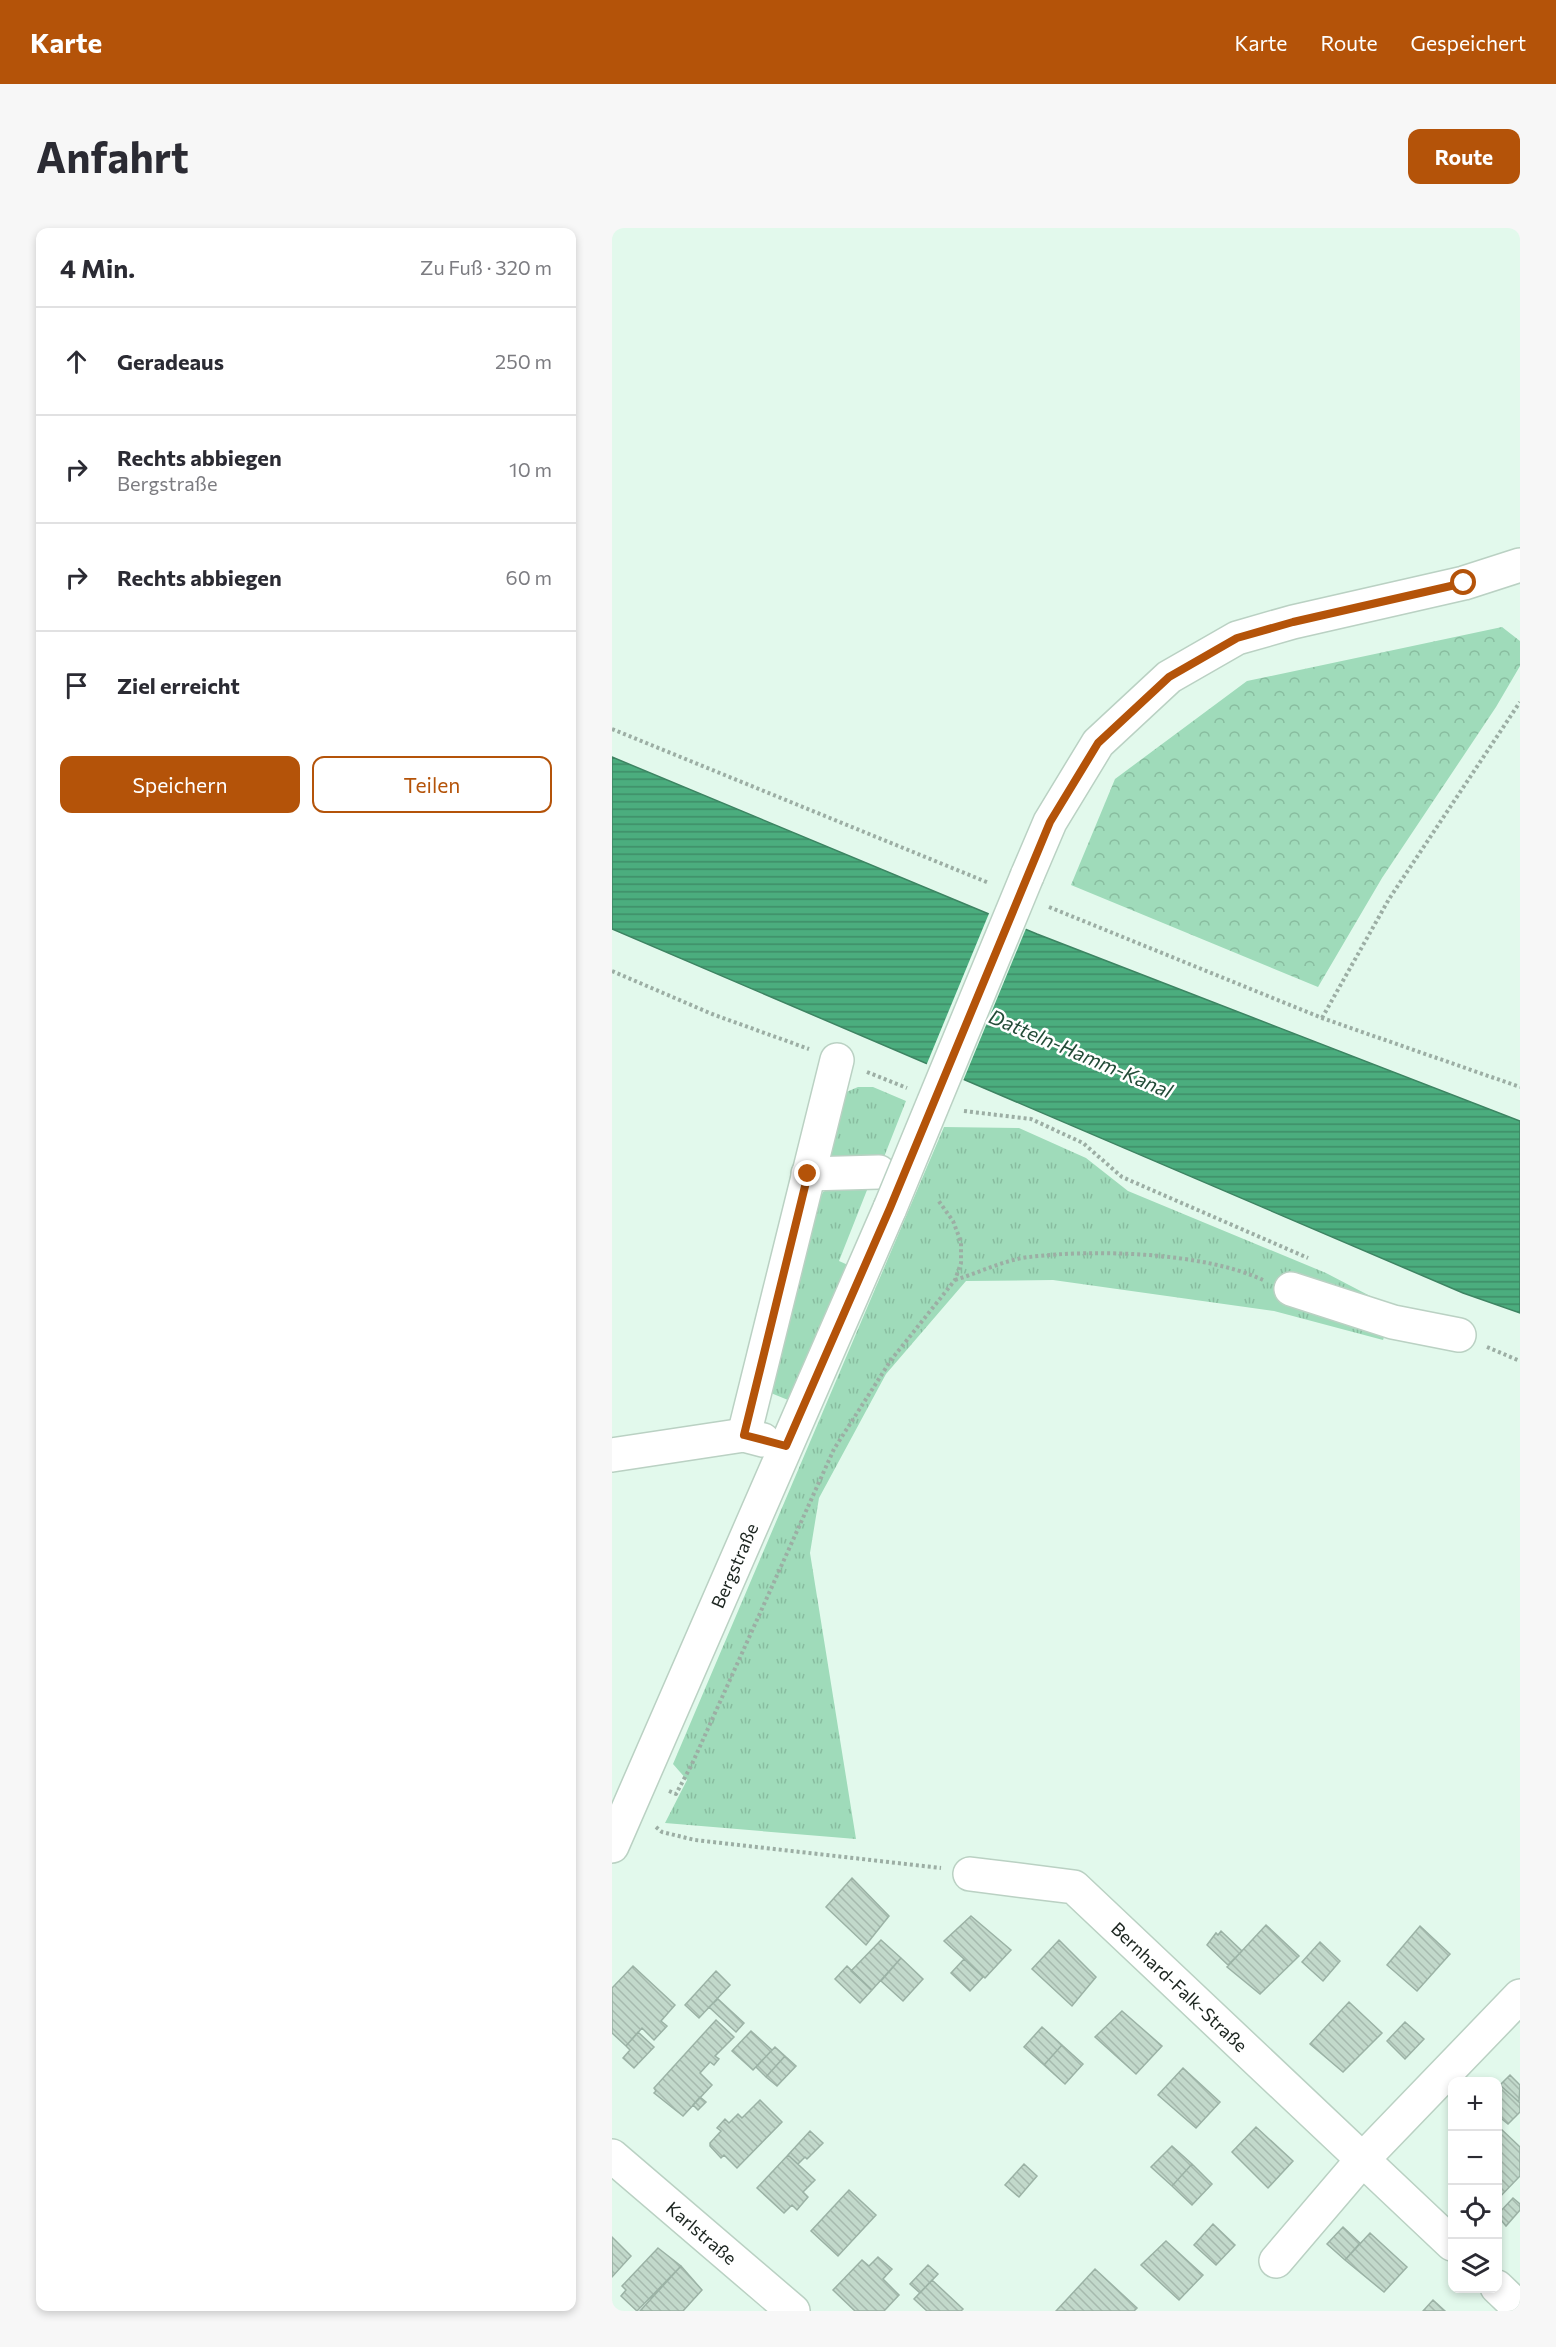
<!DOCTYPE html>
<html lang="de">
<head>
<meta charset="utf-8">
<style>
  :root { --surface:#fff; --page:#f7f7f7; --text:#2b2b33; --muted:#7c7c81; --line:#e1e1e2; --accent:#b45309 }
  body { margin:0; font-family:Commissioner,sans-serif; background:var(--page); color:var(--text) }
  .controls { position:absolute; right:18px; bottom:18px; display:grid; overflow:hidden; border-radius:12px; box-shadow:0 3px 9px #0003 }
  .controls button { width:54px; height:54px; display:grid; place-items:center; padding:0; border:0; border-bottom:2px solid var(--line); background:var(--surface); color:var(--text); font:30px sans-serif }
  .stop { position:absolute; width:18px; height:18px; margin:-14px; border:4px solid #b45309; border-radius:50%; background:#fff }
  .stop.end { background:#b45309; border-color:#fff; box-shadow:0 2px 6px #0008 }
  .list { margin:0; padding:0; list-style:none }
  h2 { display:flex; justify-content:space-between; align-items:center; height:78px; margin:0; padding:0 24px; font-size:26px }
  h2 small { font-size:20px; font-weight:400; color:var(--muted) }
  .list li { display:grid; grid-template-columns:39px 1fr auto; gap:18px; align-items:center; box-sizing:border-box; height:108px; padding:0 24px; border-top:2px solid var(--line) }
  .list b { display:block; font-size:22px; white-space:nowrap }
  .list p { margin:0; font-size:20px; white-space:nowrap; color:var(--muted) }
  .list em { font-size:20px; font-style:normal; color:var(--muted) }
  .actions { display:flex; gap:12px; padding:18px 24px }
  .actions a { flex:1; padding:14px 0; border:2px solid var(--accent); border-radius:12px; text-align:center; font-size:21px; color:var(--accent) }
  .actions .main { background:var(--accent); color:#fff }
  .icon { flex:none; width:33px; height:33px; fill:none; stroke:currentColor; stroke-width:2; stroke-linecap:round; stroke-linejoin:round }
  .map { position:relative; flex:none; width:908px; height:2083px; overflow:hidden; border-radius:12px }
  header { display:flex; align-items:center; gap:36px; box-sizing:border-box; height:84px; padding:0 30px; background:var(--accent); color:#fff }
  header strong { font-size:28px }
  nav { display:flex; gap:33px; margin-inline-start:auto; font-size:21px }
  .intro { display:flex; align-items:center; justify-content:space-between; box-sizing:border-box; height:144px; padding:0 36px }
  h1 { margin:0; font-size:42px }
  .button { padding:15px 27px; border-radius:12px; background:var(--accent); color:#fff; font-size:21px; font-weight:700 }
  main { display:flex; gap:36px; padding:0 36px }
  aside { flex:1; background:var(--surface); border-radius:12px; box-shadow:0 3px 9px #0003 }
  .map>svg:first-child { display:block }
</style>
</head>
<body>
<header>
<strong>Karte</strong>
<nav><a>Karte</a><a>Route</a><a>Gespeichert</a></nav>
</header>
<div class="intro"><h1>Anfahrt</h1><a class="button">Route</a></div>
<main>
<aside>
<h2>4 Min.<small>Zu Fuß · 320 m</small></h2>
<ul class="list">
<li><svg class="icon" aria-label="ahead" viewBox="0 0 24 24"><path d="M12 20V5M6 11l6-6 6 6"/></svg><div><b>Geradeaus</b></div><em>250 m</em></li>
<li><svg class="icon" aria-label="right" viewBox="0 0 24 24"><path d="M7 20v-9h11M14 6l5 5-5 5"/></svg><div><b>Rechts abbiegen</b><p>Bergstraße</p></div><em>10 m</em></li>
<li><svg class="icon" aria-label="right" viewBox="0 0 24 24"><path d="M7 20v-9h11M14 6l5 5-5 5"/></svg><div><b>Rechts abbiegen</b></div><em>60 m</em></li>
<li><svg class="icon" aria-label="arrive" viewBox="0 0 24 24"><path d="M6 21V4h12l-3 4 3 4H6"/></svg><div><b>Ziel erreicht</b></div></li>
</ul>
<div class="actions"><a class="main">Speichern</a><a>Teilen</a></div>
</aside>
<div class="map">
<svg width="908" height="2083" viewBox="0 0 908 2083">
  <defs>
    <pattern id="grass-tufts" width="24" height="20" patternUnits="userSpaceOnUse" patternTransform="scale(1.5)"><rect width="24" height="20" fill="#9fdbba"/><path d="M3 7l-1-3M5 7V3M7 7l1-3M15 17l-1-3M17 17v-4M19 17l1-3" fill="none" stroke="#88bc9f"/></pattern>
    <pattern id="forest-crowns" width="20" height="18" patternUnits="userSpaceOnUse" patternTransform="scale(1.5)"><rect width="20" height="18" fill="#9fdbba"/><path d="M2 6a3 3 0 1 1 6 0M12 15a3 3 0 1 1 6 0" fill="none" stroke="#88bc9f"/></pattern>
    <pattern id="water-rules" width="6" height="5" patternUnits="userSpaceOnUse" patternTransform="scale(1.5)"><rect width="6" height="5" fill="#4bad7e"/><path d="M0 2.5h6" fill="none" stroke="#3e8d67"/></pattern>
    <pattern id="building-back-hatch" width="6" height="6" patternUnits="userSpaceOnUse" patternTransform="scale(1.5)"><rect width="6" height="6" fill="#c2d9cb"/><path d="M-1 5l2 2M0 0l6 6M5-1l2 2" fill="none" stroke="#a6baae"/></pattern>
  </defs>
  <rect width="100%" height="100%" fill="#e2f9ec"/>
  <path fill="url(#grass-tufts)" d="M246,859h15l33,14 -24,61 -57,-4 19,-65z
    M332,899l75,1 67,30 42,33 198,82 69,36 -12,31 -109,-29 -221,-31 -87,1 -80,93 -67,124 -9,55 46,286 -191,-16 22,-43 -14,-16z
    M226,955l31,2 -30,76 9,4 -60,135 -22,-9 48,-181 9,-18z"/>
  <path fill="url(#forest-crowns)" d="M890,399l18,14v25l-24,41 -114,171 -64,109 -247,-102 44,-106 132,-98z"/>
  <path fill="url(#water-rules)" stroke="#3d8462" stroke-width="1.5" d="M0,529l425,177 483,187v192l-57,-20 -851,-364z"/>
  <path fill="#e2f9ec" d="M378,683l37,15 -64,155 -37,-15z"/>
  <path fill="url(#building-back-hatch)" stroke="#9bb2a5" stroke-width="1.5" d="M240,1650l37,38 -23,29 -40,-38z
    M359,1688l40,34 -26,28 -41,-37z
    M654,1697l33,31 -39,38 -33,-27z
    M808,1698l30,28 -33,37 -30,-26z
    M609,1703l21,20 -14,14 -21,-20 9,-12 2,2z
    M269,1712l20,18 -29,32 -21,-19z
    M447,1712l37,37 -24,29 -40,-37z
    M708,1714l20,19 -17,20 -21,-19z
    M289,1730l22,21 -20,22 -22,-20z
    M352,1731l19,18 -13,14 -19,-18z
    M21,1738l42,39 -14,16 6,5 -13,14 -12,-12 -16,18 -14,-13v-45z
    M235,1738l25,24 -12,13 -25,-24z
    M104,1743l14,14 -31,33 -14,-13z
    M106,1771l26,24 -8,9 -27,-25z
    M737,1774l33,31 -39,39 -33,-28z
    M510,1783l40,35 -26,28 -41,-37z
    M104,1792l18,17 -19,19 4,3 -5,6 -4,-3 -10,11 12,12 -29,31 -29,-23 2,-2 -2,-3z
    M793,1794l19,17 -19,20 -18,-18z
    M430,1799l20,18 -18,20 -20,-18z
    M139,1803l21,19 -19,20 -21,-19z
    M26,1804l16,15 -20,21 -11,-10 7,-8 -4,-4z
    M450,1817l21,19 -18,20 -21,-19z
    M163,1819l10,9 -19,21 -10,-10z
    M173,1828l11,10 -19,20 -11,-9z
    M571,1840l37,34 -24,26 -38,-33z
    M898,1847l10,10 -1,17 -19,-17z
    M888,1857l20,18v9l-12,12 -11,-9v-27z
    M88,1869l6,5 -8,8 -5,-5z
    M148,1872l22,22 -45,46 -13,-13 -3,3 -11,-12v-3l11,-12 -4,-3 8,-9 4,4 9,-9 4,4z
    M644,1899l37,34 -25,27 -36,-36z
    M888,1900l20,19v29l-23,24v-69z
    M198,1903l13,12 -16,16 -2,-2 -7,7 -10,-9z
    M560,1918l20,18 -20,22 -21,-19z
    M176,1927l27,25 -12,12 5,5 -11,13 -5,-5 -8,8 -27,-25z
    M412,1936l13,12 -18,21 -14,-12z
    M580,1936l20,20 -20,21 -20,-19z
    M237,1962l27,25 -38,41 -27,-25z
    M901,1970l7,6v6l-14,16 -9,-11z
    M601,1996l22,21 -19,20 -22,-20z
    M731,1999l17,16 -15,17 -18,-16z
    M758,2005l37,34 -23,25 -39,-32z
    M0,2009l19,19 -19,21z
    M554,2013l37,34 -24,25 -38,-35z
    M46,2020l23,18 -44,45 -16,-15 5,-6 -4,-4z
    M266,2029l14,12 -9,10 16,16 -15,16h-29l-22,-21 29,-30 7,6z
    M316,2037l10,9 -18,19 -10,-9z
    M69,2038l21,24 -19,21h-43z
    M483,2041l42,39 -3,3h-78z
    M320,2052l31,29 -2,2h-34l-13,-12z
    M821,2072l12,11h-22z"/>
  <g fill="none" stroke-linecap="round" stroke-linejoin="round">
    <g stroke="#bad1c3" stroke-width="36">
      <g id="minor">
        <path d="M415,648l23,-54 48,-79 71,-66 68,-39 56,-16 171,-39 56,-18"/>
        <path d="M196,946l71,-2"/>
        <path d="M679,1061l102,33 66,13"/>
        <path d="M132,1207l93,-375"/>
        <path d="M0,1227l132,-20 19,5"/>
        <path id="s1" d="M0,1618l278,-638"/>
        <path id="s2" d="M358,1646l104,13 378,357"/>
        <path id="s3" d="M0,1928l181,155"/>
        <path d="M664,2033l87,-102 157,-163"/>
        <path d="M885,2059l23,22"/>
      </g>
    </g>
    <path stroke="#9caea4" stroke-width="4" stroke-dasharray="3 3" stroke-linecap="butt" d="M0,501l377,154
      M437,679l273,111 198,69
      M0,743l100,43 97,35
      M710,790l67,-119 131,-197
      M255,844l40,16
      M352,883l67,8 52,24 39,34 186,81
      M343,1052c23,-7 49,-20 74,-23 65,-8 174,-5 234,23
      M875,1119l33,14
      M57,1563l7,3 16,-30 142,-315 57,-89 64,-80 6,-17v-21l-8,-21 -15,-21
      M44,1599l6,5 33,8 246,28"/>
    <use href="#minor" stroke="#fff" stroke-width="33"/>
    <g stroke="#bad1c3" stroke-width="36" stroke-linecap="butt">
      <path id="minor-bridge" d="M278,980l137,-332"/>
    </g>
    <use href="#minor-bridge" stroke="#fff" stroke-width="33"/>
  </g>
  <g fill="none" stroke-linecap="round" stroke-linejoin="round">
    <path stroke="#b45309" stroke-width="8" d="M196,946l-64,261 42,11 104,-238 160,-386 48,-79 71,-66 68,-39 56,-16 171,-39"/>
  </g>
  <g text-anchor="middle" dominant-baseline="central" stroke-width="5" stroke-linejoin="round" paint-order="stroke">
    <g font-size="18" fill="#1b241f" stroke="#fff">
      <text stroke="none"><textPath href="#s1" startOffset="306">Bergstraße</textPath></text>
      <text stroke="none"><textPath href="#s2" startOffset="250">Bernhard-Falk-Straße</textPath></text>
      <text stroke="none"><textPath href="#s3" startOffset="118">Karlstraße</textPath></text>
    </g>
    <g font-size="20" font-style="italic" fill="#224b37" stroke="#fff">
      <text transform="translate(469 825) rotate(23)">Datteln-Hamm-Kanal</text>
    </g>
  </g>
</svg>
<div class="controls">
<button>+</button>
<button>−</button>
<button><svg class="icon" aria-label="locate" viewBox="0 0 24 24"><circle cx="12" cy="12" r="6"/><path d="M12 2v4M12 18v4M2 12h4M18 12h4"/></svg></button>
<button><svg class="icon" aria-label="layers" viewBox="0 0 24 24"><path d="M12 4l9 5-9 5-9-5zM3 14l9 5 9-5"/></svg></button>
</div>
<div class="stop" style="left:852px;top:355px"></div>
<div class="stop end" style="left:196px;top:946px"></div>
</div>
</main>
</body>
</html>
